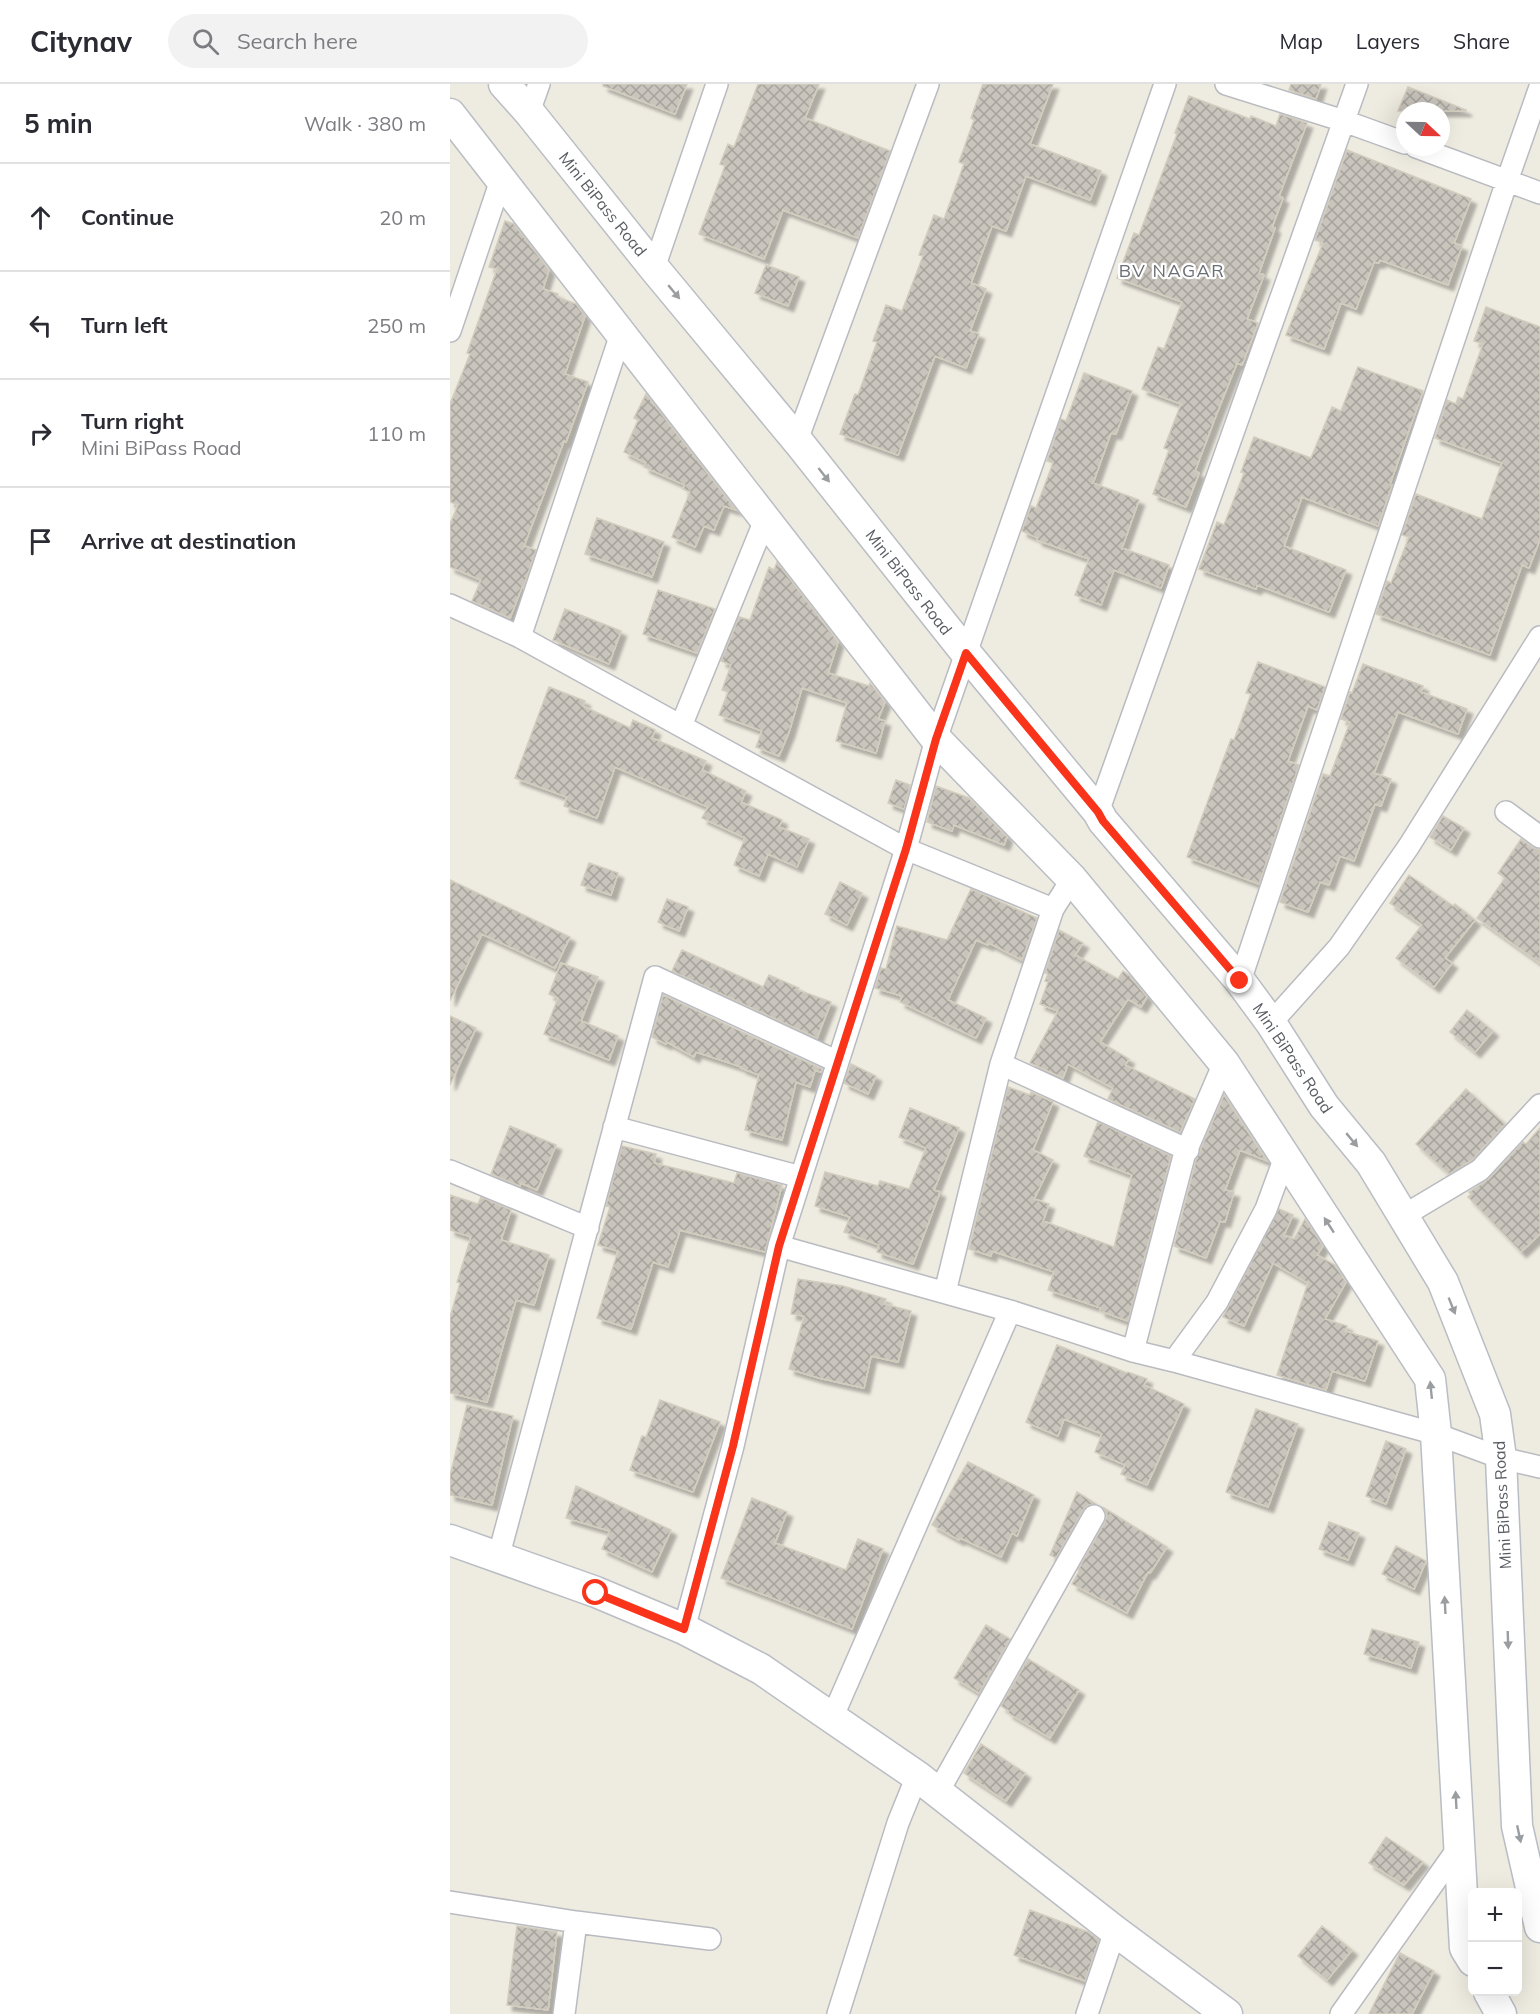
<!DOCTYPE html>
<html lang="en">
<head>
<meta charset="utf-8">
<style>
  :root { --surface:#fff; --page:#f2f2f3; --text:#2b2b33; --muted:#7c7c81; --line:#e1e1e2 }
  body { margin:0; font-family:Mulish,sans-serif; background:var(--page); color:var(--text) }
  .controls { position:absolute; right:18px; bottom:18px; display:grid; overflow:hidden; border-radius:9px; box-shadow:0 6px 24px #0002 }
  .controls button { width:54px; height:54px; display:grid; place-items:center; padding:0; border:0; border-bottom:2px solid var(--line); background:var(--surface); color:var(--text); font:30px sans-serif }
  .compass { position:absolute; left:946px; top:18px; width:54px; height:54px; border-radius:50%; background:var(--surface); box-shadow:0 6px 24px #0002; rotate:112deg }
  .stop { position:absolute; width:18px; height:18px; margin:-14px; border:4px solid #f9341b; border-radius:50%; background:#fff }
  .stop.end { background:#f9341b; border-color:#fff; box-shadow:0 2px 6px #0008 }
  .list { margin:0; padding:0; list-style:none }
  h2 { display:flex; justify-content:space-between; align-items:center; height:78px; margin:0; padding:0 24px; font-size:26px }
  h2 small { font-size:20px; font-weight:400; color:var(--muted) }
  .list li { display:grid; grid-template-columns:39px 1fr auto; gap:18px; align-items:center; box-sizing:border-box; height:108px; padding:0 24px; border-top:2px solid var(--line) }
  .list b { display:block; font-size:22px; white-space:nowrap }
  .list p { margin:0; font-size:20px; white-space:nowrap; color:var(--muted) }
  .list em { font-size:20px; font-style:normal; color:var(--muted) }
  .icon { flex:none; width:33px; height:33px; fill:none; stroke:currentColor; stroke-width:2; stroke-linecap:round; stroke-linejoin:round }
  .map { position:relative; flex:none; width:1090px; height:1930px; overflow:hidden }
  header { display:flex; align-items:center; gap:36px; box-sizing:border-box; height:84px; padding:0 30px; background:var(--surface); border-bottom:2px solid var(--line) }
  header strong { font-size:28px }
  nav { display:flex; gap:33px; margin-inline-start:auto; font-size:21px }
  .search { width:420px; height:54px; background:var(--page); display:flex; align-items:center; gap:15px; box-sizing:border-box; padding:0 21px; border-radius:33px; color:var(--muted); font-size:22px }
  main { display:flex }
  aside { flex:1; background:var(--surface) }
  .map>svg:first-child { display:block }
</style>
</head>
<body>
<header>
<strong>Citynav</strong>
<div class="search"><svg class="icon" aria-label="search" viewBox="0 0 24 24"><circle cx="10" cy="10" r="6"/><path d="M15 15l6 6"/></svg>Search here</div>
<nav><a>Map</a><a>Layers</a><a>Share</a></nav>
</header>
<main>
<aside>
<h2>5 min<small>Walk · 380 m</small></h2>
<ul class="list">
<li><svg class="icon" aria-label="ahead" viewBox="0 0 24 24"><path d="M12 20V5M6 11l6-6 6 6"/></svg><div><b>Continue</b></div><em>20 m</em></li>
<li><svg class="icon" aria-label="left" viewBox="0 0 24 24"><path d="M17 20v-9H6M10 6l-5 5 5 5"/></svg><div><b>Turn left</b></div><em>250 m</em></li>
<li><svg class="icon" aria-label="right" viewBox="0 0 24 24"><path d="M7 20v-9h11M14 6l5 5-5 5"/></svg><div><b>Turn right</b><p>Mini BiPass Road</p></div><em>110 m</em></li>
<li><svg class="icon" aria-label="arrive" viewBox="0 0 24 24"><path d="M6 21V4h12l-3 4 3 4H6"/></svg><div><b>Arrive at destination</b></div></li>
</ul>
</aside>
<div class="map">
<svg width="1090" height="1930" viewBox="0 0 1090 1930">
  <defs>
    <pattern id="building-cross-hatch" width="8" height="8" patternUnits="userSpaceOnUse" patternTransform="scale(1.5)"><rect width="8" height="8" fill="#c9c5bd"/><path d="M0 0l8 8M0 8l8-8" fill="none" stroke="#a6a39d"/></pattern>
    <filter id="shadow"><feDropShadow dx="5.5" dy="5.5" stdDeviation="1.5" flood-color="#0004"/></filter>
  </defs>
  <rect width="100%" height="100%" fill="#eeebe0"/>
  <path fill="url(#building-cross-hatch)" stroke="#d3cdbe" stroke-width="1.5" filter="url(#shadow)" d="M153,0h84l-12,30 -72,-28z
    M308,0h61l-14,34 85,33 -32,87 -75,-28 -19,49 -65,-25 26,-68 -5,-2 8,-20 6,3z
    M533,0h70l-23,60 71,27 -11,29 -64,-24 -20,55 -14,-5 -21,57 15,6 -16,42 9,3 -13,34 -31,-12 -37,99 -58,-21 15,-40 3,1 19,-53 -4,-1 13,-36 16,6 21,-55 -4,-1 15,-40 10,4 20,-55 -5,-2 15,-42 -3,-2z
    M841,0h30l-5,15 -27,-9z
    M958,3l58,23v1h-68z
    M739,12l61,23 1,-3 25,10 4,-12 27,9 -28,73 4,2 -11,29 3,1 -16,45 5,2 -17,44 11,4 -16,42 -5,-2 -20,50 -22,58 4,2 -13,34 -33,-13 16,-44 -5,-2 17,-44 -39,-15 16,-42 6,2 18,-47 -65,-24 17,-45 5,2 38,-101 -2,-1z
    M897,66l124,49 -17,44 8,3 -14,39 -68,-25 -1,3 -5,-1 -18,47 -15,-6 -17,46 -38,-14 37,-92 -8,-3z
    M55,137l9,3 35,46 -6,19 15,5 -1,3 19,7 9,12 -20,58 23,8 -22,60 -2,-1 -40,105 12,4 -13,38 -1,-1 -12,31 -38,-17 9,-21 -31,-13v-43l8,-19 -8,-3v-98l20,-50 -3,-1 30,-84 -8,-2z
    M316,181l33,12 -11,29 -33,-13z
    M1036,223l54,20v212l-11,29 -7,-3 -32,90 -114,-41 11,-33 4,2 18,-46 -7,-2 14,-41 66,25 20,-56 -67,-25 12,-38 9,4 2,-7 5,2 20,-55 -9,-3z
    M908,283l65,24 -33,93 2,1 -14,41 -76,-29 -18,49 62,24 -17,42 -72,-27 -1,4 -57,-20 18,-47 7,3 20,-52 -3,-1 13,-35 57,21 21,-51 9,4z
    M634,289l48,18 -16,43 -5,-1 -18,50 46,17 -17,48 47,17 -8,23 -47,-18 -13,35 -26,-10 14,-36 -52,-19 1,-2 -16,-7 9,-25 5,2 17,-45 -6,-2 14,-42 5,2z
    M196,310l90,116 -12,-4 -10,24 -10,-4 -9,21 -23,-10 18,-45 -7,-3 2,-4 -41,-18 2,-4 -22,-11 14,-32 -4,-2z
    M147,434l67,24 -12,35 -67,-23z
    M327,478l61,80 -10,31 41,13 1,-3 15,19 -7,17 7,2 -9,32 -40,-12 11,-38 -45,-15 -13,44 -10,24 -23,-9 6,-16 -43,-16 9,-23 -6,-2 9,-25 -10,-4 18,-44 11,3 19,-53 5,3z
    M208,506l57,19 -18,44 -54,-19z
    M115,525l56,22 -12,33 -56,-24z
    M808,578l67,25 -8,23 -9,-4 -20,55 11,4 -40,119 -72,-27 44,-118 3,1 17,-46 -5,-1z
    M913,580l60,22 -2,6 46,17 -9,25 -60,-22 -24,61 17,6 -10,27 -6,-2 -21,57 -14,-5 -11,29 -9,-3 -12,30 -28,-10 43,-128 7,2 20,-54 -9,-3 9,-27 2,1z
    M99,603l36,14 -2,5 47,22 3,-8 22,10 -3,8 54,23 -4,9 44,21 -5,11 41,18 -3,7 30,12 -12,28 -29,-13 -9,22 -25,-11 11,-27 -43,-20 6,-11 -93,-40 -18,51 -33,-12 3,-9 -52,-19z
    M446,696l14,5 -6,24 -16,-6z
    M486,702l33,12 38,39 -3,8 -50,-20 -2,6 -25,-9z
    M993,732l21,12 -13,22 -21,-13z
    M1071,755l12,9 7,2v113l-63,-45 28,-40 -7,-5z
    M139,779l29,10 -7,22 -30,-10z
    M959,791l44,31 2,-2 20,16 -30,38 7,5 -18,24 -38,-29 26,-33 -32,-22z
    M0,796l120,57 -15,31 -73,-34 -32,67z
    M390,798l22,11 -15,32 -22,-11z
    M521,805l66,29 -15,42 -33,-17 -1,2 -12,-5 -28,60 38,18 -10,20 -76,-36 2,-6 -27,-8 6,-20 5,1 11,-43 50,14z
    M217,815l21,8 -9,24 -21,-9z
    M609,846l24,13 -8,12 43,24 5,-8 6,4 18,22 -6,10 -13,-8 -28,43 29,17 -4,6 70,34 -15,33 -72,-33 5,-11 -45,-24 -5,14 -33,-15 28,-52 -18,-7 8,-22 -3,-1 3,-7 -3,-1z
    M232,866l81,37 6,-12 30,13 -1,2 33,12 -14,36 -145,-67z
    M111,879l37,14 -17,44 37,15 -9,24 -65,-26 14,-36 -9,-4z
    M213,911l159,74 -1,3 -6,-2 -5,17 -14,-5 -14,58 -37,-10 14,-55 -18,-7 1,-1 -46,-15 -2,5 -27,-15 -1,2 -14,-7z
    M1017,926l26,21 -18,21 -25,-20z
    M0,932l26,12 -26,57z
    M401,980l25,12 -8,18 -24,-11z
    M558,1003l22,8 1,-3 22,10 -20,48 20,10 -19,39 15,5 -6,17 71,26 18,-72 -48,-19 14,-34 73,34 -43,165 -28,-10 1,-3 -53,-18 6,-18 -62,-21 -1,5 -22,-7z
    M1016,1005l39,35 -33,36 -23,14 -33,-30z
    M774,1011l43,66 -27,-11 -15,40 9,2 -9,30 -5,-1 -14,37 -32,-12 22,-86z
    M460,1024l49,20 -25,62 6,2 -27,72 -36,-12 2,-7 -35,-13 6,-15 -35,-11 10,-34 53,14 2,-5 29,8 17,-41 -27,-11z
    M60,1042l46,19 -19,45 -16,-7 -1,3 -29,-12z
    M1090,1044v106l-19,18 -53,-55 3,-3 -2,-2 20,-13 34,-37 3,2z
    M172,1062l34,8 -2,9 80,20 3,-10 45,12 -17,67 -85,-22 -12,37 -15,-5 -22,67 -34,-11 21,-67 -20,-6 12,-38 -4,-1z
    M0,1111l28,9 3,-7 30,13 -10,30 48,15 -15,50 -18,-5 -29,102 -37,-9v-76l10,-34 -3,-1 14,-45 -21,-7z
    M829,1125l14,6 -9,20 10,4 11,-20 18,27 -6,9 18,10 11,17 -21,37 22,7 -2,5 33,10 -13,40 -33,-10 -6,19 -49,-15 31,-92 -35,-20 -29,63 -21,-9z
    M348,1195l45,7 43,13 -2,5 27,7 -13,51 -27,-6 -7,32 -45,-10 -30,-9 15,-53 -13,-2z
    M607,1261l70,28 1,-1 19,7 -3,6 40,19 -37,81 -26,-11 4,-9 -30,-13 7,-18 -38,-15 -6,17 -32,-14z
    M210,1316l60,22 -27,70 -63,-22 12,-34 4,1z
    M17,1321l46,11 -21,89 -42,-10v-19z
    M806,1325l42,15 -30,83 -42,-15z
    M936,1357l20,8 -20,55 -20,-8z
    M518,1378l66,33 -17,41 -5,-3 -11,24 -41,-19 -1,2 -27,-15z
    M126,1402l95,44 -19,42 -50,-23 8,-18 -44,-13z
    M627,1408l19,12 -8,1 -5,5 -27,48 -6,-3z
    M302,1414l35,14 -12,31 71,27 12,-31 25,10 -31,80 -131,-51z
    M654,1424l63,39 -17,26 -2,-1 -21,41 -55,-29 7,-13 -1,-1 27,-48 2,-7z
    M879,1438l30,11 -11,27 -29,-11z
    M946,1462l30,15 -12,28 -32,-15z
    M536,1541l24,14 -31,54 -25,-15z
    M922,1545l47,13 -8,26 -47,-14z
    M578,1575l51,31 -29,48 -42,-25 1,-2 -8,-5z
    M531,1660l44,29 -19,28 -42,-28z
    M936,1753l37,25 -19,23 -35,-22z
    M580,1826l58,22 11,8 -14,41 -71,-26z
    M67,1842l40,6 -9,78 -41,-5z
    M872,1842l30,24 -25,30 -29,-24z
    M950,1869l34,18 -22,43h-43z"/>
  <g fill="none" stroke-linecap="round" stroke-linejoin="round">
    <g stroke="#b9bbc1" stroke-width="24">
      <path id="street" d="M776,0l118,37 61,22
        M79,28l10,-28
        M966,63l124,46
        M204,184l63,-184
        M0,247l51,-151
        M347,356l131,-356
        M0,521l70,32 161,89 84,-206
        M70,553l101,-303
        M231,642l225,123 30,-110 229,-655
        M648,728l259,-728
        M1056,728l34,25
        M790,897l267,-800 33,-94
        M821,939l68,-76 70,-101 131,-209
        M551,980l187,86
        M164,1043l187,50
        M0,1087l138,57
        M953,1132l77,-46 60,-65
        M329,1162l231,65 123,40 41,10 262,73 65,24 39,9
        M495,1208l56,-228 52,-155 19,-30
        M683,1267l51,-195 40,-93
        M724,1277l43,-59 49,-93 19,-52
        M48,1474l157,-581 183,85
        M234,1545l49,-183 46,-200 127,-397 147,60
        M382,1634l178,-407
        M488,1708l156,-276
        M0,1818l126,20 134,17
        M114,1930l12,-92
        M388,1930l60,-191 19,-47
        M637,1930l28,-83
        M891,1930l118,-167"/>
    </g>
    <g stroke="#b9bdc4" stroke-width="33">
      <path id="secondary" d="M54,0l25,28 125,156 146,176 166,209 132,159 5,9 137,160 31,42 53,83 47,57 72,119 52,132 6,44 16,368 23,101
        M0,30l486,625 136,140 152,184 206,316 6,55 29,514 8,13
        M0,1456l146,52 88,37 77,40 156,107 198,155 112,83
        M1039,1908l12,22"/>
    </g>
    <use href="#street" stroke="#fff" stroke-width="21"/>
    <use href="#secondary" stroke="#fff" stroke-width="30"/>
  </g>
  <defs><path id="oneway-solid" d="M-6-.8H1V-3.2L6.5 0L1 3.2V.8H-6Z" transform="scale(1.5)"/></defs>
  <g fill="#9b9ea1">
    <use href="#oneway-solid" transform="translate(224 208) rotate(50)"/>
    <use href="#oneway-solid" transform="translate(374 391) rotate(52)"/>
    <use href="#oneway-solid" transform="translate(902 1056) rotate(50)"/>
    <use href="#oneway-solid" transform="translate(879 1141) rotate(-123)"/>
    <use href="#oneway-solid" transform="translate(1002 1222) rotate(68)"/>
    <use href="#oneway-solid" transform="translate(981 1306) rotate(-96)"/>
    <use href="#oneway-solid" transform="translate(995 1521) rotate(-93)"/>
    <use href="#oneway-solid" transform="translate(1058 1556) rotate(88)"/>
    <use href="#oneway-solid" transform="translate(1006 1716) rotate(-93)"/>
    <use href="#oneway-solid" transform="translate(1069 1750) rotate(78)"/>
  </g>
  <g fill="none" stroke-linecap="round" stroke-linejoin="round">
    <path stroke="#f9341b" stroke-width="8" d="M146,1509l88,36 49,-183 46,-200 127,-397 30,-110 30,-86 132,159 5,9 137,160"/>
  </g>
  <g text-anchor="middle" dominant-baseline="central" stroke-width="4.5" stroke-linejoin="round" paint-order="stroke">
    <g font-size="16" fill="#595d63" stroke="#fff">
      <text transform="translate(153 120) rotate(51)">Mini BiPass Road</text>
      <text transform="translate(459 498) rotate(52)">Mini BiPass Road</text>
      <text transform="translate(843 974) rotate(56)">Mini BiPass Road</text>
      <text transform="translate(1052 1421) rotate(-93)">Mini BiPass Road</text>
    </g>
    <g font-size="18" letter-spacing="1.5" fill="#6a6f75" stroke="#fff">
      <text x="722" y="186">BV NAGAR</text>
    </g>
  </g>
</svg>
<div class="controls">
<button>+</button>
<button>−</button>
</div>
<svg class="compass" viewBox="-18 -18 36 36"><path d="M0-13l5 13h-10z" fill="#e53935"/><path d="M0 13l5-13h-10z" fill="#7c7c81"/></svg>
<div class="stop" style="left:146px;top:1509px"></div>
<div class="stop end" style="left:790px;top:897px"></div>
</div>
</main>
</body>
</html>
